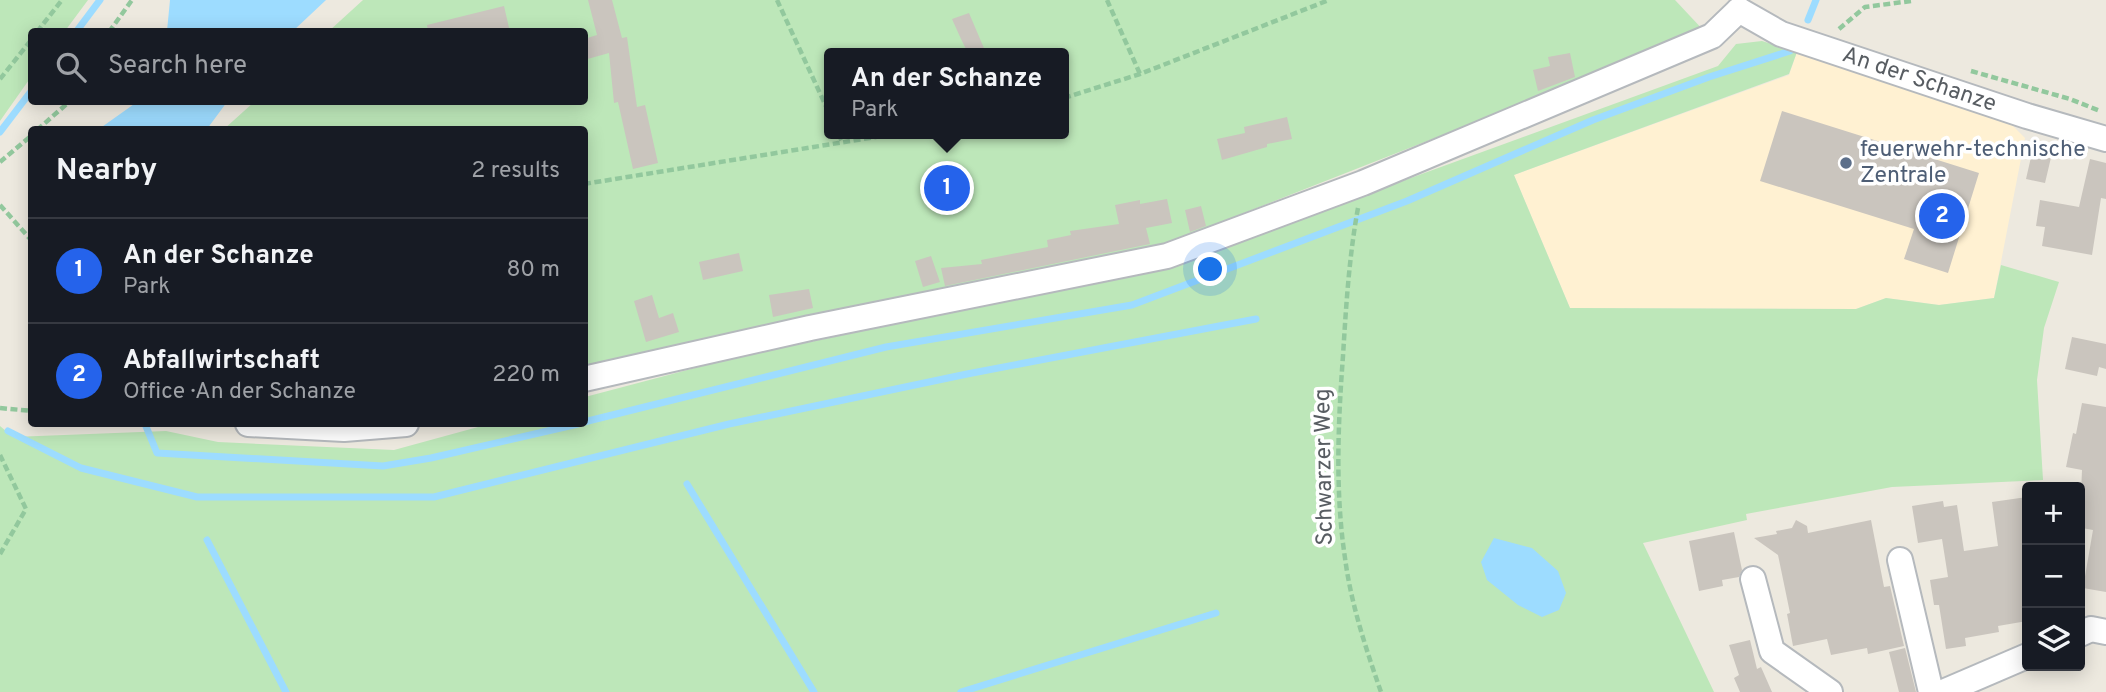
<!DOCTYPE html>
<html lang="en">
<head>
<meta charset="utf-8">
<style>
  :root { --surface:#171b24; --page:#20242c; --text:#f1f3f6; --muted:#9ea1a6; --line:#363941; --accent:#2563eb }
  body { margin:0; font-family:Overpass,sans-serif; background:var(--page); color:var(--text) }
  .controls { position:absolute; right:21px; bottom:21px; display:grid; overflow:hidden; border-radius:7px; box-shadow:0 4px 18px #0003 }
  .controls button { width:63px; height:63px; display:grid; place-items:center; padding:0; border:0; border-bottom:2px solid var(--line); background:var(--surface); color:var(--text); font:35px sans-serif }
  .you { position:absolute; left:1211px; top:270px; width:24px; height:24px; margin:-18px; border:5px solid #fff; border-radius:50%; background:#1a73e8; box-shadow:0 0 0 10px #1a73e833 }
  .badge { display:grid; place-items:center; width:46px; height:46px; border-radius:50%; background:var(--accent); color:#fff; font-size:23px; font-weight:700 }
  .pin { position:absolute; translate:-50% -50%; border:4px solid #fff; box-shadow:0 2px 7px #0006 }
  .popup { position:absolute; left:824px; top:48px; width:245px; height:91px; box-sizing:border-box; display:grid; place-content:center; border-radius:7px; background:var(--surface); filter:drop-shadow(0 2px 5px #0005); font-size:23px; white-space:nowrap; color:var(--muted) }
  .popup b { font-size:26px; color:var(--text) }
  .popup::after { content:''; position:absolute; left:50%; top:100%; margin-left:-14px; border:14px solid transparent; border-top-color:var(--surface) }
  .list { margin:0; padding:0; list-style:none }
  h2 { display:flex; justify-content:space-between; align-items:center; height:91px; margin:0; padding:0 28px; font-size:30px }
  h2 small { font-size:23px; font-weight:400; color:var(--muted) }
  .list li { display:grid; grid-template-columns:46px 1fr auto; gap:21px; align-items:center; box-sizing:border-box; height:105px; padding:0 28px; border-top:2px solid var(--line) }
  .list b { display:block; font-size:26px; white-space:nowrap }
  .list p { margin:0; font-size:23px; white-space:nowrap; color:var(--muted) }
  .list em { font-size:23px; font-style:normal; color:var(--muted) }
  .icon { flex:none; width:38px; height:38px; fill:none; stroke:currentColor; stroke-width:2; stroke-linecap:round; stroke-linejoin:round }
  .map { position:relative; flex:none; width:2106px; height:692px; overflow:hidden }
  .search { position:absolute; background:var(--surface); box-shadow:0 4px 18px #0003; left:28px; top:28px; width:560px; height:77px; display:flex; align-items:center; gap:18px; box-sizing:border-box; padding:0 24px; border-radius:7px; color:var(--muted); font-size:26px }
  .panel { position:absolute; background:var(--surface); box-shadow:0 4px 18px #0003; left:28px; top:126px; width:560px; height:301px; border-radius:7px }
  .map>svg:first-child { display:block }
</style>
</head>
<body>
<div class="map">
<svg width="2106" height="692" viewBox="0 0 2106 692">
  <rect width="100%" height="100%" fill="#ede9df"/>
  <path fill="#fff1d2" d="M1797,52l211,69 17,17 -31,160 -55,7 -53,-7 -30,11 -286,-1 -56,-133 275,-100z"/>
  <path fill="#bde7b9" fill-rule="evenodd" d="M0,0h88l-23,31 -33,1 -1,45 -31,44z
    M363,0h1312l30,32 -548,215 -572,127 -1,-244h-361l31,-28h330v-70l-255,-1zM830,53h234v81h-234z
    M1762,41l35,11 -8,22 -275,101 56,133 286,1 30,-11 53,7 55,-7 7,-33 58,17 -15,46 -7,52 6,100 -151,7 -146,27 1,6 -104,23 71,149h-1714v-266l13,11 153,-6 52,11 176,8 95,-26h95l1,-27 144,-38 437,-92 552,-201 18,-22z"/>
  <path fill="#9ddcff" d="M170,0h156l-33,31h-126z
    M137,102h90l-20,27h-108z
    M1494,538l38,10 26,23 8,22 -7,17 -17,7 -24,-12 -31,-25 -6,-18z"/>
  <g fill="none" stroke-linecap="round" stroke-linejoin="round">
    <path stroke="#9ddcff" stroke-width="7" d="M1808,20l8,-20
      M76,32l24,-32
      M0,132l32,-42
      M584,422l302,-75 246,-42 275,-104 186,-81 116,-43 81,-26
      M145,424l12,29 226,13 48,-8 147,-34
      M8,431l73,37 116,29h237l295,-73 238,-50 289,-55
      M687,484l127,208
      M207,540l79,152
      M961,692l255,-79"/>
  </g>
  <path fill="#cac5be" d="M588,0h24l10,38 5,-1 10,70 8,-2 13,58 -25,6 -15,-67 -4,1 -5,-50 -25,7v-21l13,-4z
    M504,6l6,26h-82l-1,-7z
    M969,13l17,40h-18l-7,-14 -9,-20z
    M1570,53l5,24 -37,14 -5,-21 17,-4 -2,-9z
    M1782,111l197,62 -31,100 -44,-14 10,-30 -154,-48z
    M1287,117l5,22 -25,5v3l-45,13 -5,-21 28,-6 -1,-6z
    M2034,144l19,5 -8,34 -19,-4z
    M2090,159l16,4v36l-5,-1 -9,57 -50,-9 3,-19 -9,-1 4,-26 39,7z
    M1167,199l5,24 -26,5 4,16 -205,42 -4,-18 41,-4 -1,-4 67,-13 -1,-7 24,-5 -1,-4 49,-7 -4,-19 25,-5v4z
    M1201,206l5,20 -16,6 -5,-22z
    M739,253l4,18 -40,9 -4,-18z
    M931,256l9,26 -17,5 -8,-26z
    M809,289l4,19 -40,9 -4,-22z
    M652,295l7,23 14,-5 6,19 -33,10 -12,-41z
    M2072,337l34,7v25l-7,-2 -2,9 -32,-7z
    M2082,403l24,4v185l-23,-4 10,-58 -11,-2 2,-10 -4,-1 2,-47 -16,-3 7,-34 3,1z
    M2027,497v124l-29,5 1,6 -34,6 1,8 -20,3 -7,-44h-5l-4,-25 18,-3 -6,-38 -24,4 -6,-37 31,-5 1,6 13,-2 7,46 34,-5 -6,-44z
    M1796,520l11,6 1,7 63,-13 13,67 6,-1 14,60 -36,8 -1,-6 -36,7 -4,-16 -34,7 -6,-32 3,-1 -12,-58 -24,-17 23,-4 -1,-3 16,-3z
    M1734,532l8,38 -3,7 -17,3 1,6 -24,5 -10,-50z
    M1750,640l7,29 4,-2 11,25h-32l-6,-14 5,-3 -10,-30z
    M1905,648l11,44h-17l-10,-40z"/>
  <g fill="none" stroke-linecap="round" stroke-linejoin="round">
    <g stroke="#b5b9bd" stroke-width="28">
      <g id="minor">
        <path id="s1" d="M1739,10l42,24 246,82 79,23"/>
        <path d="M584,379l226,-51 357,-72 196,-73 349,-147 27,-26"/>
        <path d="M248,424l96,5 62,-5"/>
        <path d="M1900,560l31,132"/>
        <path d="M1753,579l19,72 58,41"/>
        <path d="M2080,634l11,-5 15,3"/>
        <path d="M1943,692l84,-36"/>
      </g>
    </g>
    <path stroke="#92c89d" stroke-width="4.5" stroke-dasharray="7 3.5" stroke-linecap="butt" d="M777,0l53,115
      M1107,0l33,74
      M1839,29l26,-22 46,-6
      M37,32l25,-32
      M109,32l23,-32
      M1971,71l99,28 30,12
      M0,79l32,-40
      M1064,98l76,-24 189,-74
      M37,130l32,-28
      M838,134l4,7
      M0,162l32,-27
      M584,184l310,-50
      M0,205l32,36
      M1358,208c-9,49 -12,99 -15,148 -5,67 -8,136 2,202 6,46 21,91 36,134
      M0,408l32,3
      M0,455l26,54 -26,45"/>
    <use href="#minor" stroke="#fff" stroke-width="24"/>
  </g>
  <circle fill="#5c6f8a" stroke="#fff" stroke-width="2.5" cx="1846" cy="163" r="7"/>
  <g text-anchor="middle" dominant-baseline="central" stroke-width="7" stroke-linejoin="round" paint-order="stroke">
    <g font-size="23" fill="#585d62" stroke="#fff">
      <text stroke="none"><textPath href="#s1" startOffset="194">An der Schanze</textPath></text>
      <text transform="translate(1325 467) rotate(-91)">Schwarzer Weg</text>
    </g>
    <g font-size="23" fill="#4e5e75" stroke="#fff" text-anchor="start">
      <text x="1860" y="150">feuerwehr-technische<tspan x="1860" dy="26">Zentrale</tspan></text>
    </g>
  </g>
</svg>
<div class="controls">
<button>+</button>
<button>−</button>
<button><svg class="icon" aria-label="layers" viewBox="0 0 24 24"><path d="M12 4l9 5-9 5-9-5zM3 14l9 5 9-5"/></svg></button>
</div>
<div class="you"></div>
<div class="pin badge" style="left:947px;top:188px">1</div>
<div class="popup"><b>An der Schanze</b>Park</div>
<div class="pin badge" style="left:1942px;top:216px">2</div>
<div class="search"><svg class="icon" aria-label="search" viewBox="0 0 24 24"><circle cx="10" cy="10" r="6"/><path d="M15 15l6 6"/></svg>Search here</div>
<section class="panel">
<h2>Nearby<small>2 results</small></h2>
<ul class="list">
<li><span class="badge">1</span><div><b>An der Schanze</b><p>Park</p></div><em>80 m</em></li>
<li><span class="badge">2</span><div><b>Abfallwirtschaft</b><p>Office · An der Schanze</p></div><em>220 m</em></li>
</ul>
</section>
</div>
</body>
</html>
